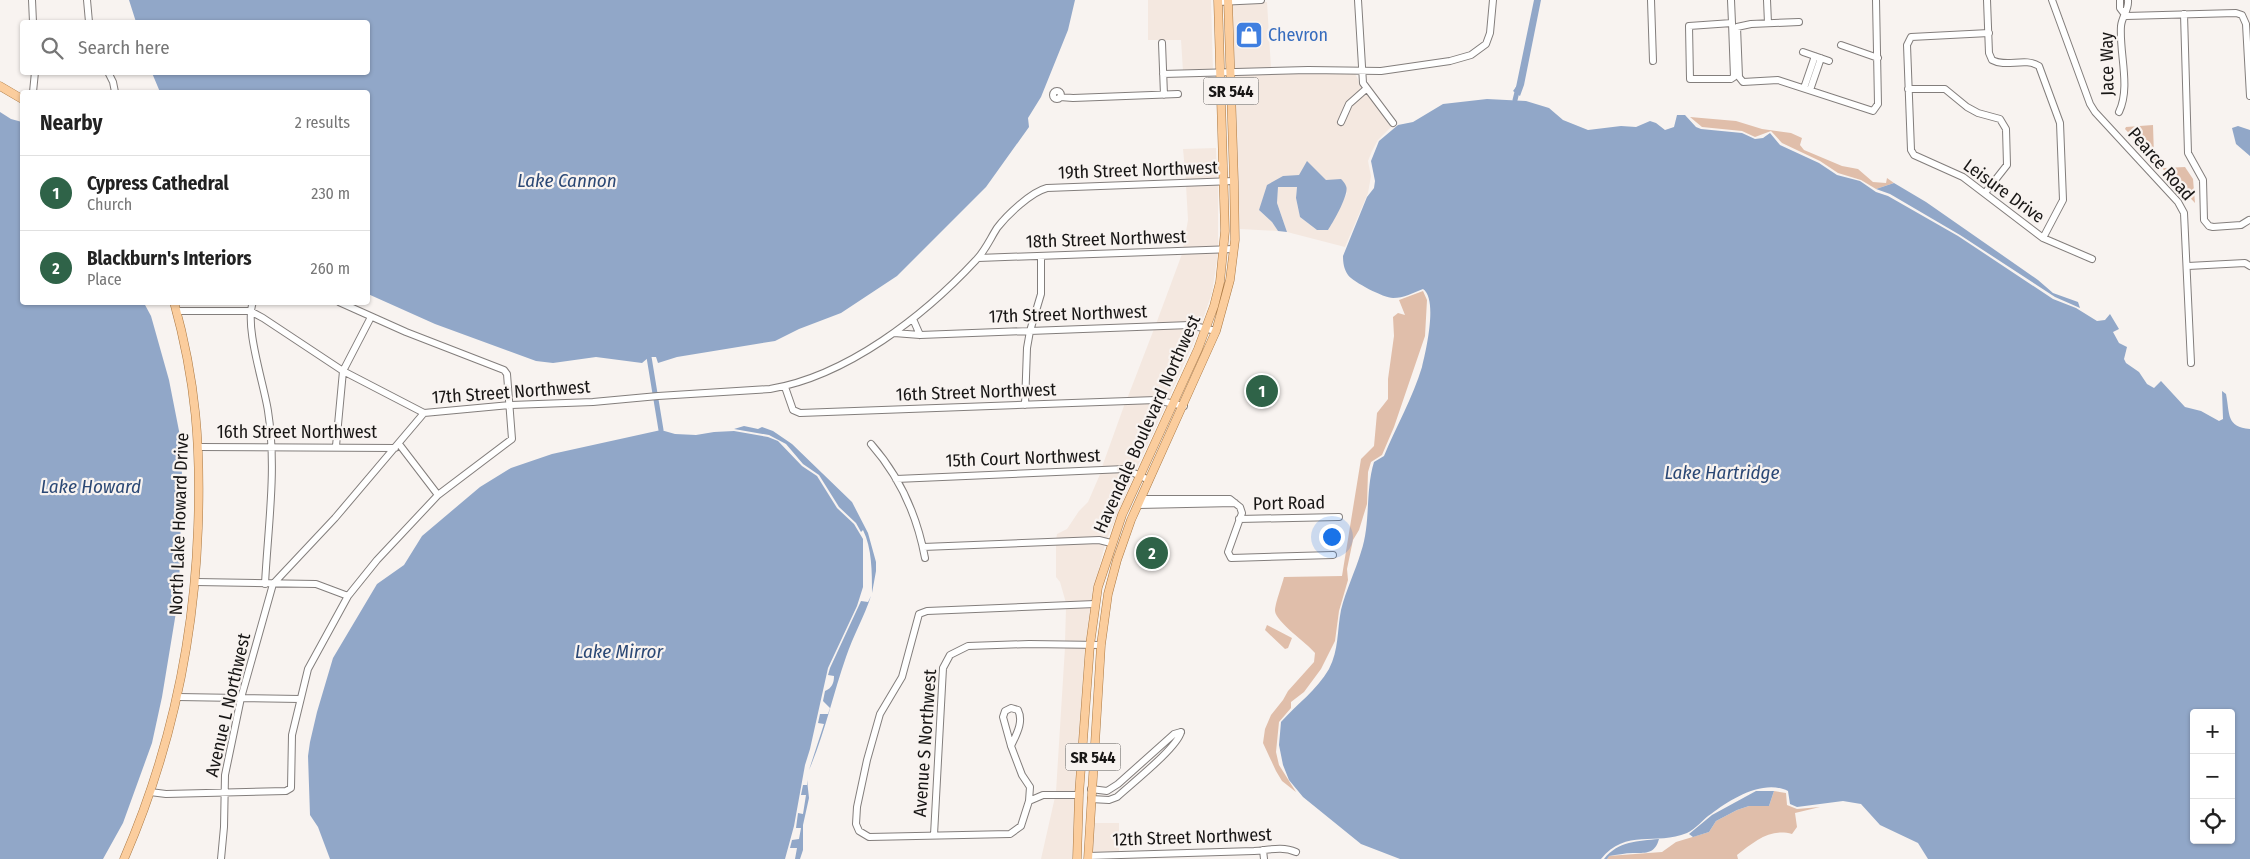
<!DOCTYPE html>
<html lang="en">
<head>
<meta charset="utf-8">
<style>
  :root { --surface:#fff; --page:#f6f6f6; --text:#222; --muted:#767676; --line:#e0e0e0; --accent:#2f6348 }
  body { margin:0; font-family:"Fira Sans Condensed",sans-serif; background:var(--page); color:var(--text) }
  .controls { position:absolute; right:15px; bottom:15px; display:grid; overflow:hidden; border-radius:5px; box-shadow:0 1px 4px #0004 }
  .controls button { width:45px; height:45px; display:grid; place-items:center; padding:0; border:0; border-bottom:1px solid var(--line); background:var(--surface); color:var(--text); font:25px sans-serif }
  .you { position:absolute; left:1331px; top:536px; width:18px; height:18px; margin:-12px; border:4px solid #fff; border-radius:50%; background:#1a73e8; box-shadow:0 0 0 8px #1a73e833 }
  .badge { display:grid; place-items:center; width:32px; height:32px; border-radius:50%; background:var(--accent); color:#fff; font-size:16px; font-weight:700 }
  .pin { position:absolute; translate:-50% -50%; border:2px solid #fff; box-shadow:0 1px 5px #0006 }
  .list { margin:0; padding:0; list-style:none }
  h2 { display:flex; justify-content:space-between; align-items:center; height:65px; margin:0; padding:0 20px; font-size:21px }
  h2 small { font-size:16px; font-weight:400; color:var(--muted) }
  .list li { display:grid; grid-template-columns:32px 1fr auto; gap:15px; align-items:center; box-sizing:border-box; height:75px; padding:0 20px; border-top:1px solid var(--line) }
  .list b { display:block; font-size:19px; white-space:nowrap }
  .list p { margin:0; font-size:16px; white-space:nowrap; color:var(--muted) }
  .list em { font-size:16px; font-style:normal; color:var(--muted) }
  .icon { flex:none; width:28px; height:28px; fill:none; stroke:currentColor; stroke-width:2; stroke-linecap:round; stroke-linejoin:round }
  .map { position:relative; flex:none; width:2250px; height:859px; overflow:hidden }
  .search { position:absolute; background:var(--surface); box-shadow:0 1px 4px #0004; left:20px; top:20px; width:350px; height:55px; display:flex; align-items:center; gap:12px; box-sizing:border-box; padding:0 18px; border-radius:5px; color:var(--muted); font-size:19px }
  .panel { position:absolute; background:var(--surface); box-shadow:0 1px 4px #0004; left:20px; top:90px; width:350px; height:215px; border-radius:5px }
  .map>svg:first-child { display:block }
</style>
</head>
<body>
<div class="map">
<svg width="2250" height="859" viewBox="0 0 2250 859">
  <rect width="100%" height="100%" fill="#f8f3f0"/>
  <path fill="#f4e8e0" d="M1148,0h63l2,70 -30,1 -2,-31h-33z
    M1267,2l4,66 -37,1 -2,-65z
    M1330,72l25,2 8,14 -19,18 -6,17 5,1 8,-19 15,-12 26,33 -14,14 -6,11 -4,10 3,15 -3,17 -23,54 -58,-15 -10,-29 1,-16h19l-1,11 4,19 17,13 25,-27 5,-10 -21,-13 -19,-18 -8,14h-16l-24,34 13,12 6,9 -38,-2 -6,-155z
    M1216,148l1,31 -31,2 -3,-32z
    M1218,184v64l-35,1 5,-29 -2,-35z
    M1218,253l-6,40 -11,32 -45,-1 26,-70z
    M1190,328l9,2 -31,70 -12,-3 -29,2 27,-70z
    M1156,402l10,3 -30,65 -11,-4 -23,1 23,-64z
    M1125,471l9,4 -27,64 -51,1 1,-6 10,-5 12,-18 9,-9 13,-30z
    M1098,543l7,1 -14,58 -25,1 -6,-21 -4,-5v-33z
    M1091,607l-5,35h-21l1,-34z
    M1065,647h20l-10,145h-19z
    M1055,797h20l-2,62h-32z
    M1093,823h26v29l-26,1z"/>
  <path fill="#e0beaa" d="M1690,117l46,4 26,8 29,4 11,5 -2,7 4,5 38,16 16,3 15,13 13,1 1,-5 7,5 -18,6 -15,-9 -23,-7 -18,-12 -38,-18 -11,-12 -16,6 -13,-6 -40,-4z
    M2153,125l1,31 10,12 21,-1 8,12 2,24 -70,-74 1,-2z
    M1423,291l4,9 -2,36 -31,91 -12,28 -11,7 -3,10 -1,32 -8,26 -6,10 -6,29 1,11 -9,31 -4,30 -14,28 -17,23 -13,10v6l-12,14 -3,30 3,13 17,27 -14,-11 -6,-10 -13,-28 2,-14 6,-14 12,-15 5,-9 26,-29 1,-9c-8,-10 -39,-31 -40,-42 0,-7 7,-26 9,-34l58,-1 19,-117 13,-13 3,-33 11,-14v-20l6,-43 -1,-19 5,-4 7,2 -6,-15z
    M1267,625l25,13 -4,10 -3,1 -20,-19z
    M1774,791l12,2 1,12 10,4 23,-2 -25,6 2,14 -5,7c-22,-6 -38,8 -55,21l1,4h-131l1,-3 54,-4 14,-10 33,-10 7,-11 21,-11 12,-4h20z"/>
  <path fill="#91a7c8" fill-rule="evenodd" d="M129,0h946l-7,30 -27,67 -13,21 1,9 -43,60 -89,89 -56,37 -42,16 -24,12 -98,16 -19,6 -2,-6h-7l-7,6 -46,-6 -43,6 -17,-2 -101,-37 -67,-30v-202h-208l-8,-19 216,-1v-50h-232z
    M1534,0h7l-17,85 -4,11 -7,-5 3,-4z
    M1487,99l39,2 23,7 14,12 25,10 33,-4 15,1 14,-6 6,2 9,7 9,-3 3,-12h8l11,12 5,2 41,4 13,6 8,-1 7,-5 10,12 39,18 18,12 23,6 16,11 12,4 70,40 95,63 23,9 21,13 8,-1 5,-6 9,15 -6,3 6,11 8,4 -3,12 2,4 13,9 8,12 7,4 7,-7 24,26 16,4 18,10 4,-2 -1,-28 4,3c4,20 0,33 24,35v430h-322l-10,-16 -38,-18 -19,-21 -18,-3 -46,6 -7,-3 -2,-13c-25,-12 -57,8 -77,23 -8,5 -15,15 -24,19 -31,13 -61,-5 -86,26h-201l-39,-15 -58,-47 -14,-17 -6,-15 -4,-20 2,-23c16,-18 36,-32 48,-53 10,-19 8,-39 12,-59 5,-20 14,-38 20,-58 10,-29 4,-61 13,-90l10,-6c12,-29 29,-59 38,-89 4,-16 16,-68 1,-78 -10,4 -19,9 -30,9 -9,0 -40,-16 -45,-23 -4,-6 -5,-12 -5,-19l24,-59 7,-9 1,-7 -4,-20 8,-20 19,-16 15,-3 30,-18zM2194,713h37v127h-37z
    M0,112l11,7 11,3v180l122,1 7,13 18,64 11,56 2,32 -3,126 -17,103 -10,46 -29,80 -20,36h-103z
    M2238,126l12,4v26l-14,-12 -4,-16z
    M1307,161l19,19 15,-1c2,2 4,4 5,7 4,7 -13,37 -18,44h-11l-17,-13 -4,-19 1,-11h-19l-1,16 10,29 -9,-1 -6,-9 -13,-12 8,-25 16,-9 16,-1z
    M1894,183l32,19 112,78 15,13 25,9 2,6 -25,-11 -95,-62 -70,-41 -14,-5z
    M744,426l14,3 4,-2 11,4 19,13 60,58 16,31 8,29v9l-4,22c0,-21 0,-45 -9,-63l-2,2 -5,-9 -17,-16 -20,-32 -16,-11 -17,-20 -17,-9 -35,-6z
    M661,430l14,4 21,1 18,-3 20,-1 34,6 10,4 24,25 15,10 20,32 17,16 9,15v48l-6,19 -29,62 -18,81 -5,16 -11,61 -9,33h-455l-12,-32 -8,-12 -2,-59 2,-14 7,-30 16,-54 44,-74 27,-19 18,-29 58,-49 31,-19 41,-14z
    M871,596c-7,21 -18,40 -25,61 -13,37 -21,76 -37,113l15,-46 -6,-1 2,-9h8l2,-6 -7,-7 2,-10c7,-3 9,-8 9,-15l-6,-1 2,-7 31,-67 7,1z
    M807,780l2,18 -6,27v25l-3,9h-5l2,-11h-7l2,-8 7,-1 2,-11h-5l2,-15 5,1 3,-19h-5l2,-10h4z
    M1756,791h18l-5,15h-20l-12,4 -21,11 -7,11 -16,5 -4,-3 23,-19z
    M1659,839c-4,15 -13,14 -26,14 -8,0 -16,2 -24,3l-2,3h-3c14,-18 34,-18 55,-20z"/>
  <g fill="none" stroke-linecap="round" stroke-linejoin="round">
    <path stroke="#91a7c8" stroke-width="5" d="M1515,100l3,-12
      M649,357l12,73"/>
    <g stroke="#837e7c" stroke-width="8">
      <path id="minor" d="M32,0l1,22
        M87,0l2,22
        M1358,0l5,83 30,40
        M1651,0l2,61
        M1731,0l1,23
        M1767,0l1,23
        M1987,0l2,53 3,7c14,8 33,-3 47,6l21,57 3,77 -20,38
        M2052,0l38,104 5,8 83,90 6,11 7,150
        M2120,0v8l6,8
        M1218,2l43,-2
        M2184,14l4,139 15,27 1,40 5,6 4,1 28,-2 8,-5
        M2126,16l110,-3 6,2 4,9 4,72
        M1799,22l-48,2 -14,3 2,50 4,5 35,-2 95,31 5,-7 -2,-104
        M1732,23l2,54 -3,2h-41l-1,-53z
        M1989,33l-78,4 -4,8 4,105 3,5 49,22 80,61 49,21
        M1162,43l2,52
        M1841,45l37,13
        M1803,52l26,9
        M108,72l5,10 2,10
        M1163,74l145,-4 73,1 69,-10 21,-6 15,-11 4,-11 3,-33
        M1804,88l11,-32
        M1908,89h37l22,18 11,6 22,6 6,10 1,36 -22,28
        M1810,90l11,-32
        M1053 95a4 4 0 1 1 8 0a4 4 0 1 1-8 0Z
        M33,92l2,-20
        M1060,97l13,1 105,-4
        M2119,112c12,-25 0,-59 2,-86 1,-10 8,-16 7,-26
        M1341,122l8,-18 17,-15
        M978,258l256,-9
        M2188,266l57,-3 5,3
        M253,302c-9,24 11,82 15,109 9,57 0,115 -3,173
        M176,311h74l13,7 80,53 81,42 87,-8 82,-3 65,-6 112,-7c77,-13 154,-73 206,-129 9,-9 14,-21 21,-32 10,-13 34,-36 50,-40l187,-7
        M913,319l7,16
        M894,333l26,2 270,-10 26,6
        M785,387l8,23 7,3 356,-13 28,6
        M1025,405l2,-57 3,-17 11,-37v-37
        M399,444l39,51
        M871,444c29,33 46,71 54,114
        M336,446l7,-75 28,-54
        M199,447l196,1
        M896,479l229,-10 24,11
        M1141,499h89l10,8 2,6 -14,39 3,6 102,-3
        M1138,505l97,-2
        M1239,519l100,-2
        M923,547l176,-7 12,3
        M196,582l120,2 32,12
        M178,697l122,2
        M1011,746c5,-11 13,-24 7,-36l-7,-2 -6,3 -2,6 8,29 11,29 8,12 -1,14
        M1091,789l16,2 11,-7 56,-50 7,-2
        M150,792l16,2 120,-3 5,-3 1,-53 16,-66 40,-73 29,-36 61,-65 74,-56 -5,-65 -3,-4 -98,-38 -67,-30
        M1079,795h-36l-14,6 -8,25 -11,8 -141,3 -10,-6 -3,-7 1,-17 10,-47 13,-46 22,-37 17,-63 8,-3 168,-7
        M1091,799l18,1 8,-3c14,-13 60,-49 64,-65
        M934,835l9,-167 7,-13 18,-9 61,-2 72,1
        M1263,850l1,9
        M1088,856l166,-5c15,-1 28,-5 42,1
        M221,859l3,-32 1,-52 16,-77 32,-114 62,-66 89,-105"/>
    </g>
    <g stroke="#aa7843" stroke-width="9">
      <path id="major" d="M0,86l22,13
        M124,859c46,-106 70,-216 74,-331 3,-81 -2,-147 -24,-226
        M1077,859l2,-64 11,-150 8,-58 24,-72 76,-166 16,-43 6,-24 5,-51 -7,-231
        M1088,859l13,-214 7,-51 9,-34 14,-40 85,-189 14,-51 5,-40 -1,-59 -6,-181"/>
    </g>
    <use href="#minor" stroke="#fff" stroke-width="6"/>
    <use href="#major" stroke="#fbcd9d" stroke-width="8"/>
  </g>
  <defs>
    <g id="shop-square" transform="scale(1.4375)"><rect x="-9" y="-9" width="18" height="18" rx="4" fill="#3f7fe0" stroke="#f8f3f0"/><path d="M-5-2.5h2.3a2.7 3.5 0 0 1 5.4 0H5L5.5 6h-11ZM-1.5-2.5h3a1.5 2.3 0 0 0-3 0Z" fill="#fff"/></g>
  </defs>
  <g fill-rule="evenodd">
    <use href="#shop-square" x="1249" y="35"/>
  </g>
  <g text-anchor="middle" dominant-baseline="central" stroke-width="4.5" stroke-linejoin="round" paint-order="stroke">
    <g fill="#f8f3f0" stroke="#5b5857" stroke-width="1">
      <rect x="1203.5" y="77.5" width="55" height="27" rx="4"/>
      <rect x="1065.5" y="743.5" width="55" height="27" rx="4"/>
    </g>
    <g font-size="16" font-weight="bold" fill="#181615">
      <text x="1231" y="91">SR 544</text>
      <text x="1093" y="757">SR 544</text>
    </g>
    <g font-size="18" fill="#366cbe" stroke="#f8f3f0" text-anchor="start">
      <text x="1268" y="35">Chevron</text>
    </g>
    <g font-size="18" fill="#181615" stroke="#f8f3f0">
      <text transform="translate(2107 64) rotate(-91)">Jace Way</text>
      <text transform="translate(2161 164) rotate(49)">Pearce Road</text>
      <text transform="translate(1138 170) rotate(-2)">19th Street Northwest</text>
      <text transform="translate(2004 191) rotate(36)">Leisure Drive</text>
      <text transform="translate(1106 239) rotate(-2)">18th Street Northwest</text>
      <text transform="translate(1068 314) rotate(-2)">17th Street Northwest</text>
      <text transform="translate(511 392) rotate(-4)">17th Street Northwest</text>
      <text transform="translate(976 392) rotate(-2)">16th Street Northwest</text>
      <text transform="translate(1147 424) rotate(-66)">Havendale Boulevard Northwest</text>
      <text x="297" y="432">16th Street Northwest</text>
      <text transform="translate(1023 458) rotate(-2)">15th Court Northwest</text>
      <text transform="translate(1289 503) rotate(-1)">Port Road</text>
      <text transform="translate(179 524) rotate(-88)">North Lake Howard Drive</text>
      <text transform="translate(228 705) rotate(-77)">Avenue L Northwest</text>
      <text transform="translate(925 743) rotate(-86)">Avenue S Northwest</text>
      <text transform="translate(1192 837) rotate(-2)">12th Street Northwest</text>
    </g>
    <g font-size="19" font-style="italic" fill="#2b4875" stroke="#f8f3f0">
      <text x="567" y="180">Lake Cannon</text>
      <text x="1722" y="472">Lake Hartridge</text>
      <text x="91" y="486">Lake Howard</text>
      <text x="619" y="651">Lake Mirror</text>
    </g>
  </g>
</svg>
<div class="controls">
<button>+</button>
<button>−</button>
<button><svg class="icon" aria-label="locate" viewBox="0 0 24 24"><circle cx="12" cy="12" r="6"/><path d="M12 2v4M12 18v4M2 12h4M18 12h4"/></svg></button>
</div>
<div class="you"></div>
<div class="pin badge" style="left:1262px;top:391px">1</div>
<div class="pin badge" style="left:1152px;top:553px">2</div>
<div class="search"><svg class="icon" aria-label="search" viewBox="0 0 24 24"><circle cx="10" cy="10" r="6"/><path d="M15 15l6 6"/></svg>Search here</div>
<section class="panel">
<h2>Nearby<small>2 results</small></h2>
<ul class="list">
<li><span class="badge">1</span><div><b>Cypress Cathedral</b><p>Church</p></div><em>230 m</em></li>
<li><span class="badge">2</span><div><b>Blackburn's Interiors</b><p>Place</p></div><em>260 m</em></li>
</ul>
</section>
</div>
</body>
</html>
